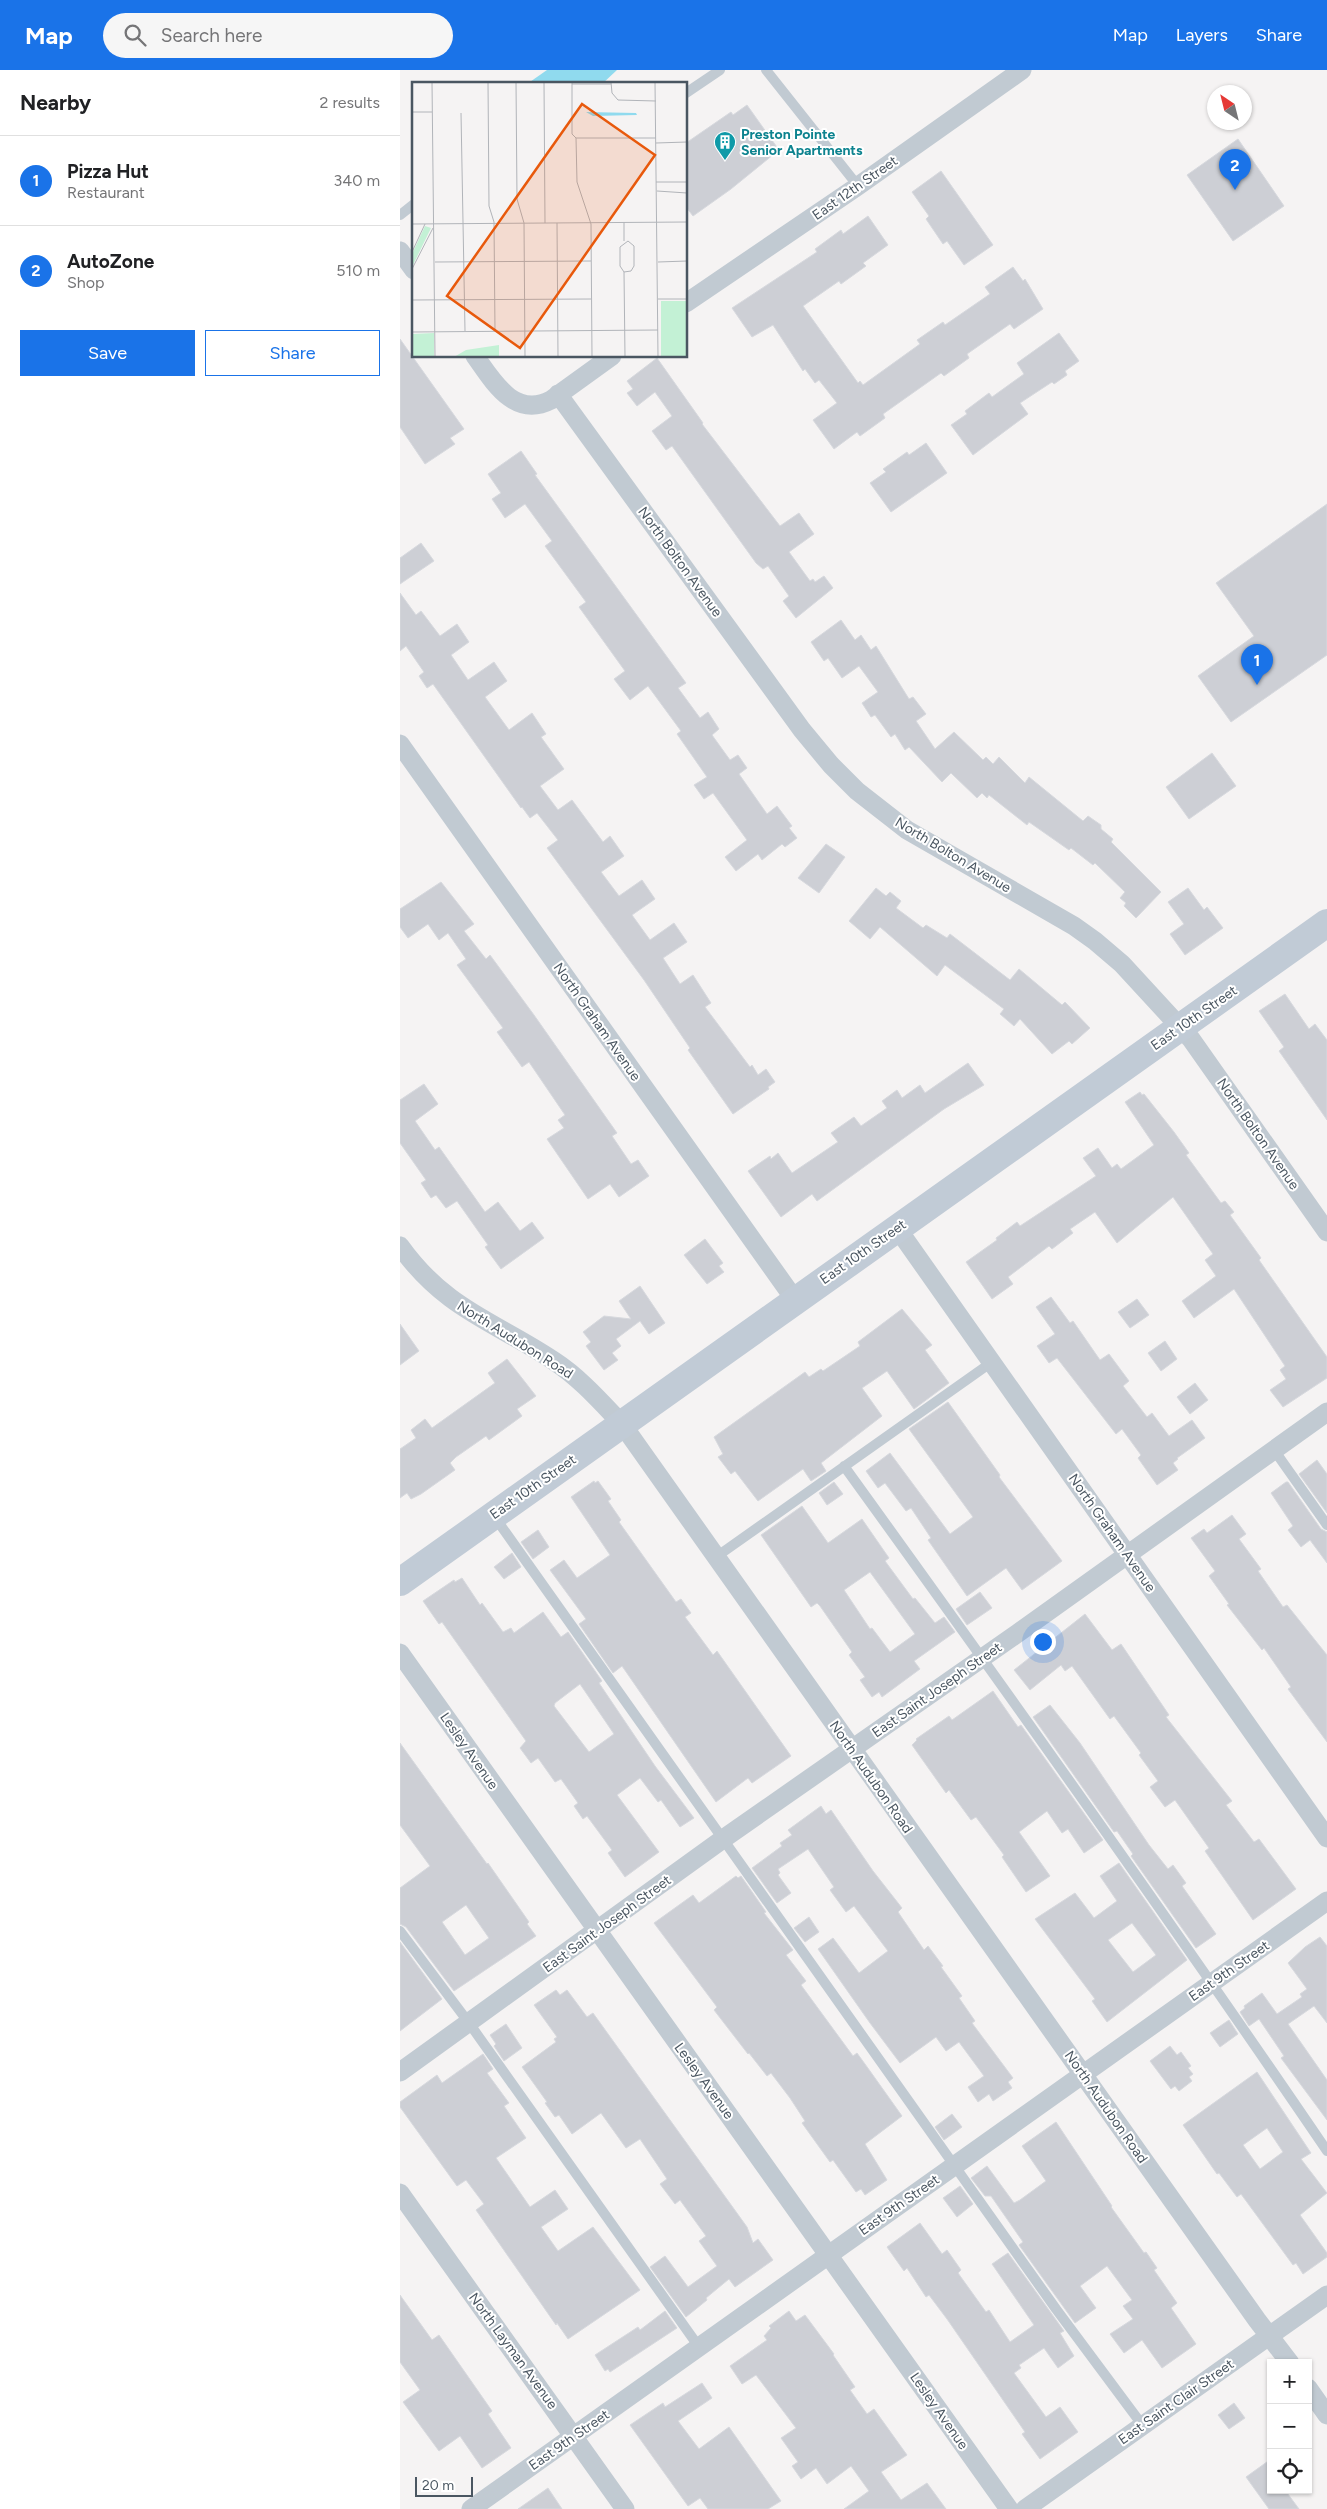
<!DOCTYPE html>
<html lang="en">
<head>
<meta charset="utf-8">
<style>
  :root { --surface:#fff; --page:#f6f6f6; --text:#202124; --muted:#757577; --line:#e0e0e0; --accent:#1a73e8 }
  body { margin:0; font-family:Figtree,sans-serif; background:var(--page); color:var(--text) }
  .controls { position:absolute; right:15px; bottom:15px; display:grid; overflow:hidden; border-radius:0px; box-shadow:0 1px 4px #0004 }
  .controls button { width:45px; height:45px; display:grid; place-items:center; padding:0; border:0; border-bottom:1px solid var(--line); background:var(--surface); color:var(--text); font:25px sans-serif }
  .compass { position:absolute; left:807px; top:15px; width:45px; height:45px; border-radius:50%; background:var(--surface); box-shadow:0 1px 4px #0004; rotate:325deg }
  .scale { position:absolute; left:15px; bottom:12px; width:58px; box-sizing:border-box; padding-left:5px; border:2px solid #4a5661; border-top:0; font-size:14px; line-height:18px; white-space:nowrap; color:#4a5661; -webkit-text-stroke:4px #fff; paint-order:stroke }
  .you { position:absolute; left:642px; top:1571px; width:18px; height:18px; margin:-12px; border:4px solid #fff; border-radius:50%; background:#1a73e8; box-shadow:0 0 0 8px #1a73e833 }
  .badge { display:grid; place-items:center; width:32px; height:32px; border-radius:50%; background:var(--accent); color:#fff; font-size:16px; font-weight:700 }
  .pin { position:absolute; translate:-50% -41px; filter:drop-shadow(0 1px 2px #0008) }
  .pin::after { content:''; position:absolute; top:26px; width:18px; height:15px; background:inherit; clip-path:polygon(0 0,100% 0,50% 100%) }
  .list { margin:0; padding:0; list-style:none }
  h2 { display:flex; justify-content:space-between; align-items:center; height:65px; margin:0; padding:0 20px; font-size:21px }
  h2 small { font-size:16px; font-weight:400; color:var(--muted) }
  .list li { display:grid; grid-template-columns:32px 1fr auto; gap:15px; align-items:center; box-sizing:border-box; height:90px; padding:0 20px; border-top:1px solid var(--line) }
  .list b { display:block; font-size:19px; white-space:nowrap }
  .list p { margin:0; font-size:16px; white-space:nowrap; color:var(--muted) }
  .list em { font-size:16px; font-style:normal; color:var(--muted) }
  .actions { display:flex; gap:10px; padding:15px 20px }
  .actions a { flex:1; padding:11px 0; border:1px solid var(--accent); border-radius:0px; text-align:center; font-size:18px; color:var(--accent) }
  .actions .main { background:var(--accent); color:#fff }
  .icon { flex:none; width:28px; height:28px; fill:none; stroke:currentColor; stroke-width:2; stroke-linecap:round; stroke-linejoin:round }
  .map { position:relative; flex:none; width:927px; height:2439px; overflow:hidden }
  header { display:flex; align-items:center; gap:30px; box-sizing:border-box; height:70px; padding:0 25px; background:var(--accent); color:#fff }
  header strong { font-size:24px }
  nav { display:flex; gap:28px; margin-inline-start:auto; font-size:18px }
  .search { width:350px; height:45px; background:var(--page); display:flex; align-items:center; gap:12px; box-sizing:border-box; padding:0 18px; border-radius:28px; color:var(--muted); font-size:19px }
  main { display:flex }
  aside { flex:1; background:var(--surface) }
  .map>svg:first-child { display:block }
</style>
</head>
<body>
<header>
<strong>Map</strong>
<div class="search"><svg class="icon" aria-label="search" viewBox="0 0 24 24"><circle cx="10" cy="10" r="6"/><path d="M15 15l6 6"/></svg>Search here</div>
<nav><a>Map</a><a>Layers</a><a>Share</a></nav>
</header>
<main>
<aside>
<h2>Nearby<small>2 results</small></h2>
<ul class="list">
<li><span class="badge">1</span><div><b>Pizza Hut</b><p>Restaurant</p></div><em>340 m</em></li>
<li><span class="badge">2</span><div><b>AutoZone</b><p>Shop</p></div><em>510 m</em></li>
</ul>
<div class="actions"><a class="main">Save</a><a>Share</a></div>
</aside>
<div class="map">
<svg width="927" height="2439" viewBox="0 0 927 2439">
  <rect width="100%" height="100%" fill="#f5f3f3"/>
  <path fill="#90daee" d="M147,0h70l-15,14h-75z"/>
  <path fill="#cdcfd5" stroke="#d7d9de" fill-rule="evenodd" d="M347,35l32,45 -48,39 -38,27 -7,-9v-64l45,-31 2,3z
    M838,69l46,67 -51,35 -46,-66z
    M541,101l52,74 -29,20 -17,-24 -4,3 -17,-25 3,-3 -17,-24z
    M468,146l20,29 -25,18 3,3 -25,18 -2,-3 -36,25 55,77 2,-2 3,4 57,-41 -3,-4 26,-18 2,3 45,-31 -5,-7 28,-20 10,14 2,-2 18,30 -29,20 -4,-5 -43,30 2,4 -25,18 -3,-3 -58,41 2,4 -25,18 -3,-4 -23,17 -21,-29 24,-17 -18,-23 -4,3 -10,-14 -2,2 -30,-46 -21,12 -20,-29 85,-56 -2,-3 26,-19 2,4z
    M659,263l20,28 -14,10 2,4 -13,9 -2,-2 -32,21 8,11 -55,41 -22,-30 16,-11 -2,-3 24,-18 3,4 32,-23 -7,-11z
    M0,269l64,90 -14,9 5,6 -30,20 -25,-37z
    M257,288l46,65 -1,1 78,102 19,-13 15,21 -25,18 21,29 3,-2 2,3 9,-6 9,12 -37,30 -13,-17 6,-5 -21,-30 -5,3 -7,-6 -84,-117 -6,4 -14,-19 20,-15 -17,-24 -18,14 -10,-13 6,-4 -6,-8z
    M526,373l21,30 -56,39 -21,-29 16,-11 -3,-3 24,-17 2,3z
    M121,381l16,23 -2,1 151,208 -8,5 22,30 8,-6 11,17 -7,6 18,25 8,-5 9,13 -8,6 28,40 10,-8 15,20 -3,2 8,10 -12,9 -3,-3 -20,16 -4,-6 -22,17 -11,-14 22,-17 -34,-47 -9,6 -10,-14 13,-8 -30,-43 4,-3 -33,-45 -18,14 -16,-21 11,-8 -46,-64 7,-5 -41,-56 7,-5 -27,-37 -20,14 -13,-19 9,-6 -13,-19z
    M927,434v151l-96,67 -33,-46 56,-40 -38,-53z
    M21,473l13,18 -34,23v-26z
    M0,523l16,22 5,-4 19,25 17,-12 12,18 -18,13 17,25 26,-18 13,19 -22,16 24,33 23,-17 14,21 -5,3 23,32 -24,17 18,24 14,-10 31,42 7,-6 14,20 -23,16 18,24 23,-16 13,19 -23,16 18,25 24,-17 13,19 -24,16 17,26 13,-9 18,28 -6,4 45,60 2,-2 6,10 8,-6 9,13 -7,5 1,2 -36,25 -45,-64 2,-2 -46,-68 -97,-132 11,-8 -21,-27 -7,5 -8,-11 -1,1 -88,-124 -6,4 -8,-12 5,-4 -18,-26 -6,5z
    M441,550l14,20 6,-5 10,15 5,-4 33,53 4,-2 13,17 -10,7 19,28 19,-17 29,28 3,-3 7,7 6,-7 26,26 4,-6 54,44 5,-5 13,9v4l12,10 -2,3 50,50 -25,26 -12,-12 2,-3 -6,-5 5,-6 -30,-29 -2,2 -22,-17 -2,2 -40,-28 -2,3 -38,-30 -2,3 -5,-5 -5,5 -26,-25 -9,9 -33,-35 -4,3 -10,-16 -4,3 -16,-22 -4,2 -9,-14 16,-11 -19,-26 -17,12 -14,-20 -4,3 -13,-19z
    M812,683l24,33 -47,33 -23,-32z
    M426,774l19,13 -26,36 -21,-15z
    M41,812l33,42 -10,7 22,28 4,-4 44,60 83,118 -5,3 19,28 7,-4 11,16 -30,21 -9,-13 -22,15 -41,-60 17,-11 -6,-8 7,-5 -36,-53 -7,5 -25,-35 6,-4 -46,-63 9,-6 -18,-26 -9,7 -11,-16 -20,14 -8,-11v-18z
    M476,818l10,8 4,-4 11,9 -5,7 27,20 3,-3 21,13 3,-4 60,46 9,-11 43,36 3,-3 25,26 -18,16 -3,-3 -17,13 -32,-35 -6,7 -14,-12 4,-5 -59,-44 -8,11 -57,-49 -10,12 -21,-18z
    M788,818l16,22 3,-3 16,21 -38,27 -15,-21 14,-10 -16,-22z
    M885,924l24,35 6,-5 12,16v80l-48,-69 5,-4 -25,-36z
    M568,993l16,22 -40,24 -127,92 -5,-7 -31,23 -33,-46 22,-15 1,3 7,-6 14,20 46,-31 -7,-9 23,-16 7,9 26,-18 -5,-7 15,-11 5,8 18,-13 5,8z
    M24,1014l14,20 -23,17 20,29 4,-3 46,65 13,-10 22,29 12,-9 12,16 -43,31 -16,-22 3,-2 -31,-44 -11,7 -10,-13 -5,3 -10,-15 5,-3 -26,-37v-43z
    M740,1022l2,3 2,-1 30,38 15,21 -3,2 35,48 4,-2 9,11 -4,3 31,43 -2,2 68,97v21l-44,29 -13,-17 16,-11 -6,-9 5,-4 -51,-77 -40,29 -12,-17 34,-25 -11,-16 8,-6 -40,-57 -56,46 -22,-31 -25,17 3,4 -21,16 -3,-3 -41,31 5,7 -21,15 -26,-37 31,-22 -1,-2 21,-16 3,4 76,-50 -13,-18 15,-10 14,20 5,-4 4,5 33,-24 -29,-43z
    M305,1169l18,24 -4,3 5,6 -17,12 -23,-29z
    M240,1216l25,37 -16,11 -9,-13 -24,18 5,7 -9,7 6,7 -14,10 -18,-24 5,-4 -8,-10 21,-16 27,3 -12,-18z
    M651,1227l19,26 3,-2 27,39 9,-6 20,27 -6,5 24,31 5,-4 17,23 23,-16 13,18 -28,20 1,1 -5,4 5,7 -21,15 -19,-27 3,-3 -19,-26 -6,5 -59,-76 -8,5 -12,-17 18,-12 -19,-27z
    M737,1229l12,16 -19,13 -12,-16z
    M502,1239l30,36 -7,5 24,33 -35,26 -27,-38 -25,17 20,28 -61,47 5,8 -15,10 -8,-12 -45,32 -23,-30 -4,3 -13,-17 5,-3 -9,-17 91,-65 4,5 12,-8 2,2 37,-25 -2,-4z
    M0,1254l19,27 -19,14z
    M765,1271l12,18 -16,12 -13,-18z
    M107,1289l29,37 -19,13 5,7 -33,24 -3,-4 -30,21 -6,6 5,7 -34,24 -10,5 -4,-6 -7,5v-49l16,-11 -5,-8 14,-11 7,9 63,-45 -7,-10z
    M795,1313l13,17 -18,14 -13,-17z
    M548,1332l52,73 -1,2 63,84 -40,29 -16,-22 -39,28 -39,-56 3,-2 -20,-30 -5,3 -21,-28 -7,5 -12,-17 24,-18 60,81 23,-17 -64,-88z
    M917,1390l10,14v39l-28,-39z
    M194,1411l1,2 3,-2 13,18 -3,2 13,19 -2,2 57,80 5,-3 10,14 -6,4 28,38 4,-4 74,105 -39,27 -4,-5 -32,24 -94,-136 -9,7 -34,-49 7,-5 -36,-49 14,-10 13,18 33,-23 -39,-58z
    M434,1412l9,12 -16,11 -8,-12z
    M886,1412h2l33,47 6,3v31l-17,-23 -9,7 -13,-17 5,-4 -22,-33z
    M402,1436l26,37 34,-24 27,39 -4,3 28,38 2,-1 20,25 9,-6 11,15 -41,29 6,8 -38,28 -3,-5 -7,5 -12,-17 5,-3 -16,-22 3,-3 -32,-46 -3,-3 -6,4 -50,-72zM470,1502l45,62 -25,18 -18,-24 -2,1 -26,-39z
    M832,1445l14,19 -7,5 22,30 -3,2 25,36 4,-2 40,50v87l-39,-53 3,-2 -27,-39 -2,2 -35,-45 2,-1 -20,-28 6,-5 -24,-33 13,-9 3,4z
    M138,1460l11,17 -16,12 -12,-17z
    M112,1483l9,14 -17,12 -10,-12z
    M62,1508l18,27 2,-2 21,29 8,-4 3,5 29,-21 18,25 7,-5 34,49 -3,2 56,83 39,52 -14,9 -19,-27 -3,2 -18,-24 -23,17 42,57 -34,25 -17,-24 4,-3 -25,-34 -4,3 -9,-13 4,-3 -17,-24 -6,3 -17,-24 -7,5 -11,-15 6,-7 -84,-119 -3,2 -16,-23 31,-21 1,2zM180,1614l34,50 -25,18 -35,-46 1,-3z
    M580,1522l12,16 -25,17 -11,-16z
    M685,1544l27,36 9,-6 48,71 -3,2 66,84 -6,4 28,37 5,-3 37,50 -43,31 -48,-69 4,-3 -34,-48 -10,7 -15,-20 8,-6 -19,-26 2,-2 -27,-37 -4,3 -38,-53 -7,5 -4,-6 -31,25 -16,-20z
    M593,1621l25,36 3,-2 82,115 -19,13 -16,-24 -6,4 -15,-22 -28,21 31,44 -24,16 -24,-35 2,-2 -28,-38 -5,3 -22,-30 -3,3 -34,-48 5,-5 -1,-1 33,-23 3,4z
    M650,1635l30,38 69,102 19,24 5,-4 13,18 -4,3 34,48 -20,14 -65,-92 2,-2 -16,-23 -3,1 -81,-115z
    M0,1673l87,121 1,-1 41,59 -2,2 9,12 -82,55 -48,-64 -6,-3v-36l30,-22 -30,-41zM66,1835l23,33 -24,17 -23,-33z
    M421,1736l5,8 5,-4 42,61 29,37 -4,4 26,38 4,-4 15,20 -2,1 21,29 -3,2 16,23 -3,2 41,55 -5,4 4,6 -19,13 -4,-7 -11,8 -10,-15 16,-11 -25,-34 -13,9 -10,-14 -36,26 -30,-40 -52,-74 15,-11 26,35 29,-22 -34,-45 -8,6 -16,-22 4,-3 -26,-38 -30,20 2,4 -2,2 13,18 -14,10 -25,-35 30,-22 -2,-3 12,-8 -4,-5z
    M719,1793l68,97 -80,62 -15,-21 3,-2 -60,-80 40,-26 19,25 23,-17 -17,-25zM732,1853l24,32 -23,17 -25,-32z
    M336,1806l2,2 3,-2 25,36 -2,1 29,37 -7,5 20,26 -5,4 52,71 4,-3 13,18 32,45 -37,28 22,36 -22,15 -4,-6 -5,3 -23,-32 -3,2 -28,-39 3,-2 -15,-23 -19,-25 -4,3 -18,-23 -1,1 -34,-44 3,-3 -63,-84 39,-28 6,8z
    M409,1847l10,15 -14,10 -11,-14z
    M920,1867l7,9v77l-13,-17 -26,18 39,56v40l-46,-62 3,-2 -25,-37 -10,7 -9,-14 5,-4 -1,-2 18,-13 15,21 25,-17 -2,-3 7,-5 -19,-26 17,-16z
    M0,1872l42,57 -42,32z
    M156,1920l4,5 7,-5 20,27 6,-4 154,214 6,16 5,-4 15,21 -38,27 -6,-8 -23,19 1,2 -21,17 -36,-50 15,-11 23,31 29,-21 -18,-25 7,-5 -26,-36 -5,4 -15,-20 7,-5 -27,-40 -14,9 -25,-35 -29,21 -13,-19 -4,2 -10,-14 2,-1 -25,-35 34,-25 -2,-3 3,-2 -23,-32z
    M829,1950l9,14 -18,13 -10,-14z
    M106,1954l16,24 -18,13 -10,-15 2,-2 -6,-9z
    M770,1976l7,9 4,-3 10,14 -3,2 5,6 -4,3 3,4 -13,10 -4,-5 -4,3 -21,-28z
    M83,1984l10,15 -6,4 22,30 -5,3 22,32 -30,20 34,49 25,-17 13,19 -27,18 17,24 35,-24 47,63 -72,49 -11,-16 -1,2 -80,-115 8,-6 -18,-24 -9,6 -57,-79v-5l37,-27 5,8z
    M857,2002l54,81 -10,6 26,34 -27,22 27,38v4l-24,17 -7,-11 -3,2 -52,-71 -4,3 -18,-24 -2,1 -34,-49zM867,2058l16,24 -23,17 -17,-24z
    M552,2044l10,13 -18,13 -9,-13z
    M656,2052l56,84 -1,1 33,46 2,-1 11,16 -3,2 23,33 -6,5 25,36 -34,24 -20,-28 -18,13 -14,-19 23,-15 -10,-13 9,-6 -25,-34 -27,20 16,22 -21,15 -56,-78 4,-3 -32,-46h-6l-14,-18 16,-12 27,37 6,-3 26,-19 -24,-35z
    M560,2116l13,18 -16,13 -14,-19z
    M520,2153l22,31 5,-4 14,20 -3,3 28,39 3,-2 21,32 24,-17 -42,-61 16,-11 56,78 -4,2 14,23 -16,12 -14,-20 -25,17 2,3 -7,5 32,44 14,-10 18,25 -38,27 -18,-25 3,-2 -78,-113 -18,-24 -3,2 -19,-29 -3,3 -17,-24z
    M0,2225l32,45 7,-5 53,76 -4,3 23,34 -29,20 -22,-32 -21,15 -36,-49 17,-12 -20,-28z
    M265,2241l12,17 -67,44 -2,-3 -3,2 -10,-16 43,-28 2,3z
    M389,2241l7,10 9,-6 29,39 -1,1 22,32 -5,3 17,24 7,-5 33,46 -26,17 20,28 26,-17 19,26h-102l25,-18 -18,-25 -24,18 -11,-16 -15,11 -9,-13 6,-4 -17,-24 15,-10 -40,-53 -14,9 -12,-18 37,-26 -3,-4 7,-8 -2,-2z
    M302,2313l10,15 -34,23 21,28 30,-22 52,74 -13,8h-60l-8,-11 -12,8 -58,-81 33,-22 2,4z
    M834,2333l11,15 -16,11 -11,-14z
    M871,2389v31h14l14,19h-30l-23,-32z
    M148,2418l14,21h-44z"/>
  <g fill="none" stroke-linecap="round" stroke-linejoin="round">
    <path stroke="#c1cad2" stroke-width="10" d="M366,0l92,116
      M286,23l34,-23
      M0,145l14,-11
      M874,1380l53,75
      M444,1396c164,227 326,454 483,685
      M94,1446l562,793 87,117
      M316,1487l276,-195
      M0,1861l69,92 230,324"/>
    <path stroke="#c1cad2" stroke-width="19" d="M0,181l14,19
      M286,233l172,-117 164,-116
      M75,286c18,25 39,63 76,44l61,-44
      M158,324l244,336 29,35 26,26 50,39 167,96 21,15 27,23 69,75 136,193
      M0,674l395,556
      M497,1158l430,610
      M0,1176c46,64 94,75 154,115 26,17 47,41 68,63l635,896 33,43
      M0,1583l609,856
      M0,2002l323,-233 295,-206 309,-221
      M0,2123l225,316
      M908,2318l19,27
      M71,2439l856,-608
      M625,2439l302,-214"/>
    <path stroke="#c1cbd6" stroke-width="28" d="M0,1512l927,-659"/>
  </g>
  <defs>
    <g id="building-pin" transform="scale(1.125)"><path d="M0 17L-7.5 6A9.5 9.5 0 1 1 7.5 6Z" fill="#0f9aa8" stroke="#fff"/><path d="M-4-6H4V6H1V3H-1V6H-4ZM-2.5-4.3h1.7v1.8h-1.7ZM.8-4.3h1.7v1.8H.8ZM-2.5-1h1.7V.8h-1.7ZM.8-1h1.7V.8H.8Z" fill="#fff"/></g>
  </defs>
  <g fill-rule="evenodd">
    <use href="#building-pin" x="325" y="72"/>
  </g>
  <g text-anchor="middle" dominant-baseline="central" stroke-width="4" stroke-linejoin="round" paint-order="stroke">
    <g font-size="14" font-weight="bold" fill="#0d838f" stroke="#fff" text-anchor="start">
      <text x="341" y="64">Preston Pointe<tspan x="341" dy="16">Senior Apartments</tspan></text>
    </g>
    <g font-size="14" fill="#4a5661" stroke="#fff">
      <text transform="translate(455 118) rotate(-35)">East 12th Street</text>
      <text transform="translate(280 492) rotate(54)">North Bolton Avenue</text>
      <text transform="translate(553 785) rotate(31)">North Bolton Avenue</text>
      <text transform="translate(794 948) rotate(-35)">East 10th Street</text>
      <text transform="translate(197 952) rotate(55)">North Graham Avenue</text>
      <text transform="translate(858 1064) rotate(55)">North Bolton Avenue</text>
      <text transform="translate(463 1182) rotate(-35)">East 10th Street</text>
      <text transform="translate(115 1270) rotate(32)">North Audubon Road</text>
      <text transform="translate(133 1417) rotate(-35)">East 10th Street</text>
      <text transform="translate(712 1463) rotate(55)">North Graham Avenue</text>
      <text transform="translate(537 1620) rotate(-35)">East Saint Joseph Street</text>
      <text transform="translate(69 1681) rotate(55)">Lesley Avenue</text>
      <text transform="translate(471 1707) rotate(55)">North Audubon Road</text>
      <text transform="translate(207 1854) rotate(-36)">East Saint Joseph Street</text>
      <text transform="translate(829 1901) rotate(-35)">East 9th Street</text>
      <text transform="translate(304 2011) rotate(54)">Lesley Avenue</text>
      <text transform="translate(706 2037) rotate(55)">North Audubon Road</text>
      <text transform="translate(499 2135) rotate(-35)">East 9th Street</text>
      <text transform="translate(113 2281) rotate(54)">North Layman Avenue</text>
      <text transform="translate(776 2332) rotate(-35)">East Saint Clair Street</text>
      <text transform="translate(539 2341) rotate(55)">Lesley Avenue</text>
      <text transform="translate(169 2370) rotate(-35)">East 9th Street</text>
    </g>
  </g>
  <g transform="translate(12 12)">
    <rect width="275" height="275" fill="#f5f3f3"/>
    <path d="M13,144l6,2 -19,39v-13zM249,219h26v56h-26zM22,251v24h-22v-23zM87,263v12h-45l12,-7z" fill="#c3f1d5"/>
    <path d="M174,30l50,1 1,2 -44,1z" fill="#90daee"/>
    <path fill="none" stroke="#b1b4b9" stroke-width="1" d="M20,0l3,275M76,0l1,124 5,16 1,109M104,0l1,117 7,24 1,134M132,0l1,141M160,0v52l4,4 1,44 14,42 1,133M199,0l1,11 6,7 38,1M243,0l3,275M160,2h39M0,30h20M49,31l4,218M164,56h80M244,61l31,-1M244,100h31M245,109l30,2M212,140v19M145,141l1,134M0,142l275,-2M0,170l13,-28M23,180l156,-1M246,180l29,-1M0,187l21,-41M212,190l7,-1 3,-5v-20l-6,-5 -8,6v19l4,6 1,85M246,217h29M0,218l179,-1M0,250l246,-2"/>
    <path fill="#e8590c" fill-opacity="0.15" stroke="#e8590c" stroke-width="2.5" d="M170,22l73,51 -135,193 -73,-52z"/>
    <rect width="275" height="275" fill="none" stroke="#4a5661" stroke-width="2.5"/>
  </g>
</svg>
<div class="controls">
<button>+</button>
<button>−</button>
<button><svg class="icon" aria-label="locate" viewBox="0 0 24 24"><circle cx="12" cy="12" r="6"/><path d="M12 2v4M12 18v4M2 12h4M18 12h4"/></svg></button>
</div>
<svg class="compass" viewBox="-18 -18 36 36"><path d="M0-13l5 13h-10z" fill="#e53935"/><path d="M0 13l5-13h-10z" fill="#757577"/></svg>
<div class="scale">20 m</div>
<div class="you"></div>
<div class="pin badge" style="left:857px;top:615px">1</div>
<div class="pin badge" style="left:835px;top:120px">2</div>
</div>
</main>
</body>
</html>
